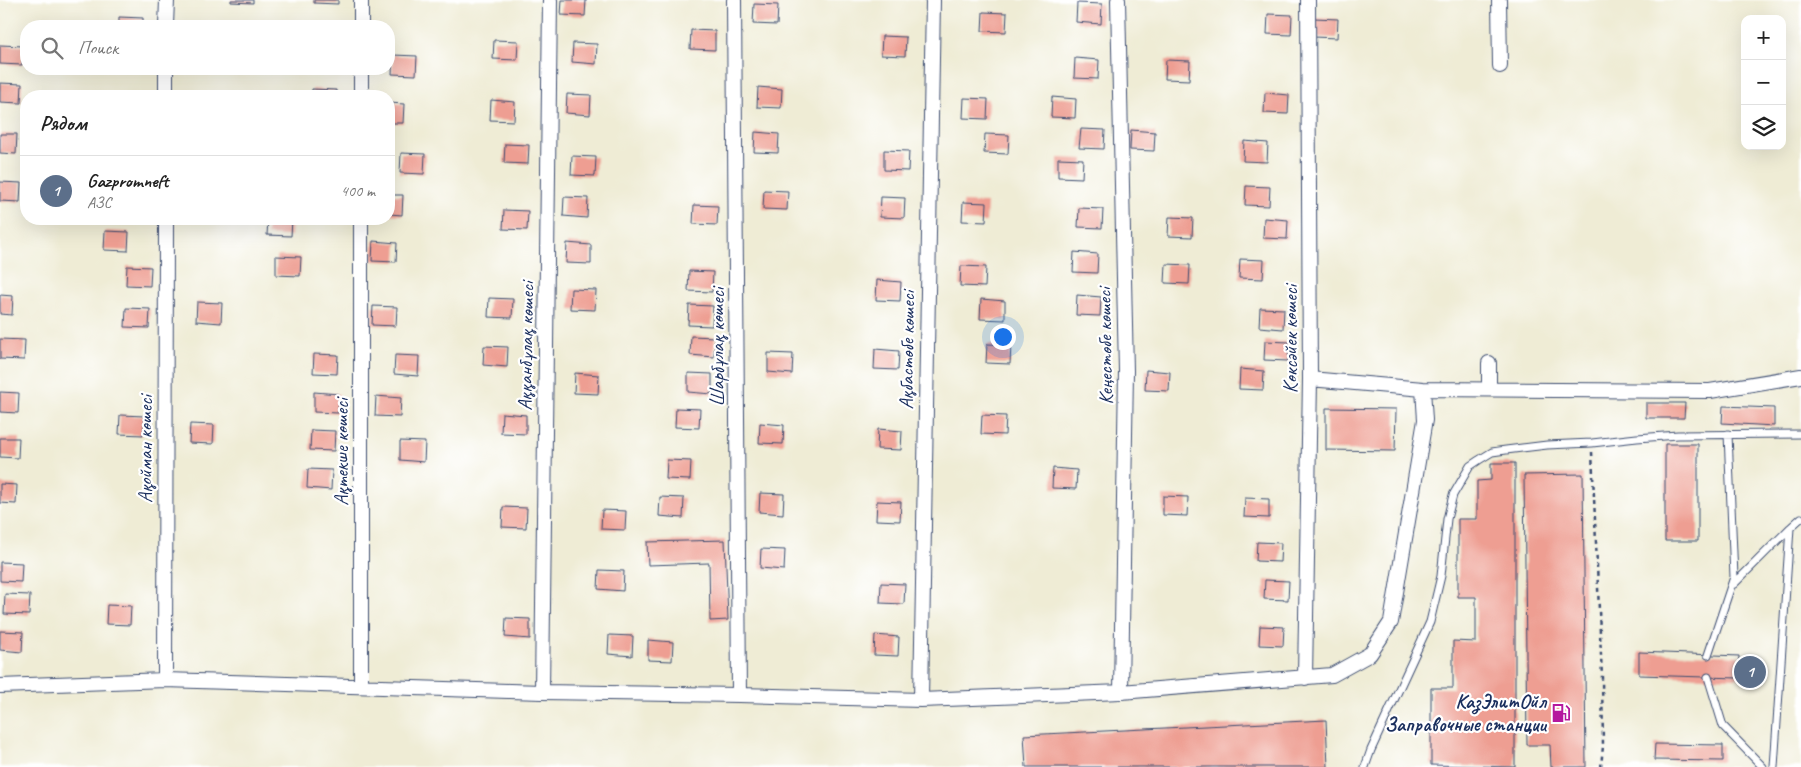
<!DOCTYPE html>
<html lang="ru">
<head>
<meta charset="utf-8">
<style>
  :root { --surface:#fff; --page:#f2f2f2; --text:#222; --muted:#767676; --line:#e0e0e0; --accent:#ea580c }
  body { margin:0; font-family:Caveat,sans-serif; background:var(--page); color:var(--text) }
  .controls { position:absolute; right:15px; top:15px; display:grid; overflow:hidden; border-radius:10px; box-shadow:0 5px 20px #0002 }
  .controls button { width:45px; height:45px; display:grid; place-items:center; padding:0; border:0; border-bottom:1px solid var(--line); background:var(--surface); color:var(--text); font:25px sans-serif }
  .you { position:absolute; left:1002px; top:336px; width:18px; height:18px; margin:-12px; border:4px solid #fff; border-radius:50%; background:#1a73e8; box-shadow:0 0 0 8px #1a73e833 }
  .badge { display:grid; place-items:center; width:32px; height:32px; border-radius:50%; background:var(--accent); color:#fff; font-size:16px; font-weight:700 }
  .pin { position:absolute; translate:-50% -50%; border:2px solid #fff; box-shadow:0 1px 5px #0006 }
  .list { margin:0; padding:0; list-style:none }
  h2 { display:flex; justify-content:space-between; align-items:center; height:65px; margin:0; padding:0 20px; font-size:21px }
  h2 small { font-size:16px; font-weight:400; color:var(--muted) }
  .list li { display:grid; grid-template-columns:32px 1fr auto; gap:15px; align-items:center; box-sizing:border-box; height:70px; padding:0 20px; border-top:1px solid var(--line) }
  .list b { display:block; font-size:19px; white-space:nowrap }
  .list p { margin:0; font-size:16px; white-space:nowrap; color:var(--muted) }
  .list em { font-size:16px; font-style:normal; color:var(--muted) }
  .icon { flex:none; width:28px; height:28px; fill:none; stroke:currentColor; stroke-width:2; stroke-linecap:round; stroke-linejoin:round }
  .map { position:relative; flex:none; width:1801px; height:767px; overflow:hidden }
  .search { position:absolute; background:var(--surface); box-shadow:0 5px 20px #0002; left:20px; top:20px; width:375px; height:55px; display:flex; align-items:center; gap:12px; box-sizing:border-box; padding:0 18px; border-radius:20px; color:var(--muted); font-size:19px }
  .panel { position:absolute; background:var(--surface); box-shadow:0 5px 20px #0002; left:20px; top:90px; width:375px; height:135px; border-radius:20px }
  .map>svg:first-child { display:block }
</style>
</head>
<body>
<div class="map">
<svg width="1801" height="767" viewBox="0 0 1801 767">
  <rect width="100%" height="100%" fill="#fff"/>
  <filter id="ink" filterUnits="userSpaceOnUse"><feTurbulence type="fractalNoise" baseFrequency=".02" numOctaves="2"/><feDisplacementMap in="SourceGraphic" scale="10" xChannelSelector="R" yChannelSelector="G"/><feConvolveMatrix kernelMatrix="1 2 1 2 8 2 1 2 1" color-interpolation-filters="sRGB"/></filter>
  <filter id="wash" filterUnits="userSpaceOnUse"><feTurbulence type="fractalNoise" baseFrequency=".0096" numOctaves="4" result="noise"/><feDisplacementMap in="SourceGraphic" scale="20" xChannelSelector="R" yChannelSelector="G"/><feGaussianBlur stdDeviation="1.12" result="paint"/><feColorMatrix in="noise" values="0 0 0 0 0 0 0 0 0 0 0 0 0 0 0 0 0 1.4 0 .05"/><feComposite in="paint" operator="in"/></filter>
  <g filter="url(#wash)">
    <rect width="100%" height="100%" fill="#efecd5"/>
    <g id="blocks">
      <path fill="#ee9e92" d="M231,0h22v3l-22,-1z
        M314,0h24v4l-24,-1z
        M562,0h24l-1,16 -24,-1z
        M1077,3l25,1 -1,20 -25,-2z
        M754,4l24,1 -1,20 -24,-1z
        M983,12l24,1 -1,19 -24,-1z
        M1268,14l24,1 -1,20 -24,-1z
        M119,17l24,1v8h-24z
        M1314,18l24,1 -1,19 -24,-1z
        M691,30l24,1v19l-25,-1z
        M882,36l24,1 -1,19 -24,-1z
        M494,40l24,1 -1,19 -24,-1z
        M573,43l24,1 -1,20 -24,-2z
        M0,45l23,1 -1,19 -22,-1z
        M393,55l24,1 -1,19 -24,-1z
        M1075,58l24,2 -1,19 -24,-1z
        M1166,60l24,1 -1,19 -24,-1z
        M190,69h25v3l-25,-2z
        M311,69h24v5l-24,-1z
        M0,83l22,1 -1,19 -21,-1z
        M758,87l24,2 -1,19 -24,-1z
        M312,89l24,1v6h-24z
        M1265,93l24,2 -1,19 -24,-1z
        M567,94l24,1 -1,20 -24,-2z
        M1052,97l24,2 -1,19 -24,-1z
        M964,98l24,1 -1,20 -24,-1z
        M491,100l24,2 -1,19 -24,-1z
        M389,103l15,1 -1,19h-14z
        M1081,129l24,1 -1,19 -25,-1z
        M1131,130l24,2 -1,19 -24,-1z
        M755,132l24,2 -1,19 -24,-1z
        M0,134h17l-1,20 -16,-1z
        M985,134l24,1 -1,19 -24,-1z
        M1244,141l24,2 -1,19 -24,-1z
        M505,144l24,1 -1,19 -24,-1z
        M884,150l25,1 -1,20 -24,-1z
        M401,153l24,1 -1,20 -24,-1z
        M572,156l24,1 -1,19 -24,-1z
        M1058,158l25,1 -1,19 -24,-1z
        M0,182l21,1 -1,19 -20,-1z
        M1246,186l24,1 -1,19 -24,-1z
        M764,190l24,1 -1,19 -24,-1z
        M389,195h14l-1,20 -13,-1z
        M564,197l24,1 -1,20 -24,-2z
        M881,197l24,1 -1,20 -24,-1z
        M963,202l24,1 -1,19 -24,-1z
        M694,205l24,1 -1,19 -24,-1z
        M1079,208l24,1 -1,19 -24,-1z
        M504,210l24,1 -1,19 -24,-1z
        M1169,217l24,1 -1,19 -24,-1z
        M1264,218l24,2 -1,19 -24,-1z
        M268,219h24l-1,17 -24,-1z
        M105,231l24,1 -1,19 -24,-1z
        M373,241l24,2 -1,19 -24,-1z
        M567,243l24,2v19l-25,-1z
        M1074,252l24,2 -1,19 -24,-1z
        M276,256l25,1 -1,19 -24,-1z
        M1240,259l24,1 -1,19 -24,-1z
        M1166,264l24,1 -1,19 -24,-1z
        M127,266l24,1 -1,19 -24,-1z
        M961,266l25,1 -1,20 -25,-1z
        M689,271l24,1 -1,20 -24,-1z
        M877,280l24,2 -1,19 -24,-1z
        M571,289l25,1 -1,20 -25,-1z
        M0,295l13,1 -1,19 -12,-1z
        M1077,295l24,2 -1,19 -24,-1z
        M489,298l24,1 -1,19 -24,-1z
        M981,299l24,2v19l-25,-1z
        M197,302l25,1 -1,20 -25,-2z
        M689,305l24,1 -1,20 -24,-1z
        M373,306l24,1 -1,19 -24,-1z
        M126,308l24,1 -1,19 -24,-1z
        M1260,308l24,1 -1,20 -24,-2z
        M691,336l24,1 -1,20 -24,-2z
        M0,339l25,1 -1,20 -24,-1z
        M1265,341l24,1 -1,19 -24,-1z
        M987,344l24,1 -1,19 -24,-1z
        M484,346l24,1 -1,20 -24,-2z
        M875,349l24,2 -1,19 -24,-1z
        M768,353l25,1 -1,20 -24,-2z
        M314,354l24,1 -1,19 -24,-1z
        M395,355l24,1 -1,20 -24,-2z
        M1240,369l24,2 -1,19 -24,-1z
        M1146,370l24,2 -1,19 -24,-1z
        M575,373l24,2 -1,19 -24,-1z
        M688,373l24,1v20l-24,-2z
        M0,392l19,1 -1,20 -18,-1z
        M314,392l25,2 -1,19 -24,-1z
        M376,396l25,2 -1,19 -25,-1z
        M1646,403h39l-1,15h-38z
        M1723,406l51,2v18l-52,-3z
        M676,408l24,1 -1,19 -24,-1z
        M1326,408l70,1 -1,42 -69,-1z
        M502,413l24,2v19l-25,-1z
        M120,415l25,1 -2,19 -24,-1z
        M982,415l24,1 -1,19 -24,-1z
        M760,423l24,2 -1,19 -24,-1z
        M190,424l24,1 -1,19 -24,-1z
        M878,429l24,2 -1,19 -24,-1z
        M311,430l24,1 -1,20 -24,-1z
        M0,438h19l-1,20 -18,-1z
        M400,441l25,1 -1,20 -24,-2z
        M1665,444h33v97h-33z
        M667,460l24,1 -1,19 -24,-1z
        M1491,463h24v304l-84,-2v-77h22v-47l23,1v-45h-18v-78h19v-38l14,-1z
        M1053,468l24,2 -1,19 -24,-1z
        M308,469l24,1 -1,20 -24,-2z
        M1583,474l3,293h-35l-1,-22h-23l-3,-270z
        M0,484l17,1 -1,19 -16,-1z
        M760,493l24,1 -1,20 -24,-2z
        M1163,496l25,1 -1,19 -24,-1z
        M660,497l24,1 -1,20 -24,-2z
        M1245,498l24,1v19l-25,-1z
        M877,501l24,1 -1,19 -24,-1z
        M503,507l24,1 -1,20 -24,-1z
        M602,510l24,1 -1,19 -24,-1z
        M725,540l3,80 -18,1 -1,-58 -61,2 -1,-23z
        M1257,542l24,1 -1,19 -24,-1z
        M761,549l24,1 -1,20 -24,-2z
        M0,562l22,1 -1,19 -21,-1z
        M599,570l25,1 -1,20 -25,-2z
        M1265,580l24,1 -1,19 -24,-1z
        M881,583l24,1 -1,20 -24,-1z
        M5,594l25,1 -1,20 -25,-1z
        M107,605l24,1 -1,19 -24,-1z
        M506,618l24,1v20l-25,-2z
        M1260,626l24,1 -1,19 -24,-1z
        M0,631l23,1 -1,20 -22,-2z
        M609,635l24,1 -1,20 -24,-2z
        M875,635l24,2 -1,19 -24,-1z
        M648,640l25,2 -1,19 -24,-1z
        M1639,652l100,4 -1,22 -99,-3z
        M1326,720l2,47h-302l-2,-32z
        M1655,744l68,1v16l-69,-1z"/>
    </g>
  </g>
  <g filter="url(#ink)">
    <use href="#blocks" fill-opacity="0" stroke="#3b4b70" stroke-width="1"/>
    <g fill="none" stroke-linecap="round" stroke-linejoin="round">
      <g stroke="#3b4b70" stroke-width="9">
        <path id="lane" d="M1734,584l56,-56
          M1708,655l26,-78 -6,-143
          M1708,677l15,49 40,41
          M1365,767l6,-17 59,-128 11,-46 6,-57 6,-24 17,-29 9,-6 13,-8 14,-2 41,-5 45,-2 45,-5 41,-3 123,-1
          M1774,767l16,-239 11,-10"/>
      </g>
      <g stroke="#3b4b70" stroke-width="16">
        <path id="street" d="M734,0l5,695
          M1118,0l8,371 -5,321
          M1499,0l1,66
          M166,26l1,-26
          M361,26v-26
          M166,96v-27
          M361,96v-27
          M1489,363v26
          M1310,379l113,10 287,2 91,-15
          M1305,678l5,-299 -2,-379
          M165,680l1,-461
          M0,686l165,-6 377,12 197,3 182,5 200,-8 211,-17 38,-21 21,-32 34,-202 -2,-31
          M361,686v-467
          M542,692l8,-692
          M921,700l12,-700"/>
      </g>
      <path stroke="#3b4b70" stroke-width="2.5" stroke-dasharray="4 4" stroke-linecap="butt" d="M1592,452l10,226 1,68 -2,21"/>
      <use href="#lane" stroke="#fff" stroke-width="7"/>
      <use href="#street" stroke="#fff" stroke-width="14"/>
    </g>
  </g>
  <defs>
    <g id="fuel-bare" transform="scale(1.5)"><path d="M-5.5-6h7V0h2V4h1.3V-2.5L3-4.5l.8-.8L6-3V5H2.5V1h-1V6h-7ZM-4.2-4.7v3.2H.2V-4.7Z" fill="#b5179e" stroke="#fff" stroke-width="2.5" paint-order="stroke"/></g>
  </defs>
  <g fill-rule="evenodd">
    <use href="#fuel-bare" x="1561" y="713"/>
  </g>
  <g text-anchor="middle" dominant-baseline="central" stroke-width="4.5" stroke-linejoin="round" paint-order="stroke">
    <g font-size="20" fill="#1b2f5e" stroke="#fff">
      <text transform="translate(1290 339) rotate(-90)">Көксәйек көшесі</text>
      <text transform="translate(526 346) rotate(-89)">Аққанбұлақ көшесі</text>
      <text transform="translate(1105 346) rotate(-91)">Кеңестөбе көшесі</text>
      <text transform="translate(717 347) rotate(-90)">Шарбұлақ көшесі</text>
      <text transform="translate(907 350) rotate(-89)">Ақбастөбе көшесі</text>
      <text transform="translate(145 449) rotate(-90)">Ақойман көшесі</text>
      <text transform="translate(341 452) rotate(-90)">Ақтекше көшесі</text>
    </g>
    <g font-size="20" font-weight="bold" fill="#1b2f5e" stroke="#fff" text-anchor="end">
      <text x="1546" y="701">КазЭлитОйл<tspan x="1546" dy="23">Заправочные станции</tspan></text>
    </g>
  </g>
</svg>
<div class="controls">
<button>+</button>
<button>−</button>
<button><svg class="icon" aria-label="layers" viewBox="0 0 24 24"><path d="M12 4l9 5-9 5-9-5zM3 14l9 5 9-5"/></svg></button>
</div>
<div class="you"></div>
<div class="pin badge" style="left:1750px;top:672px;background:#5c6f8a">1</div>
<div class="search"><svg class="icon" aria-label="search" viewBox="0 0 24 24"><circle cx="10" cy="10" r="6"/><path d="M15 15l6 6"/></svg>Поиск</div>
<section class="panel">
<h2>Рядом<small></small></h2>
<ul class="list">
<li><span class="badge" style="background:#5c6f8a">1</span><div><b>Gazpromneft</b><p>АЗС</p></div><em>400 m</em></li>
</ul>
</section>
</div>
</body>
</html>
